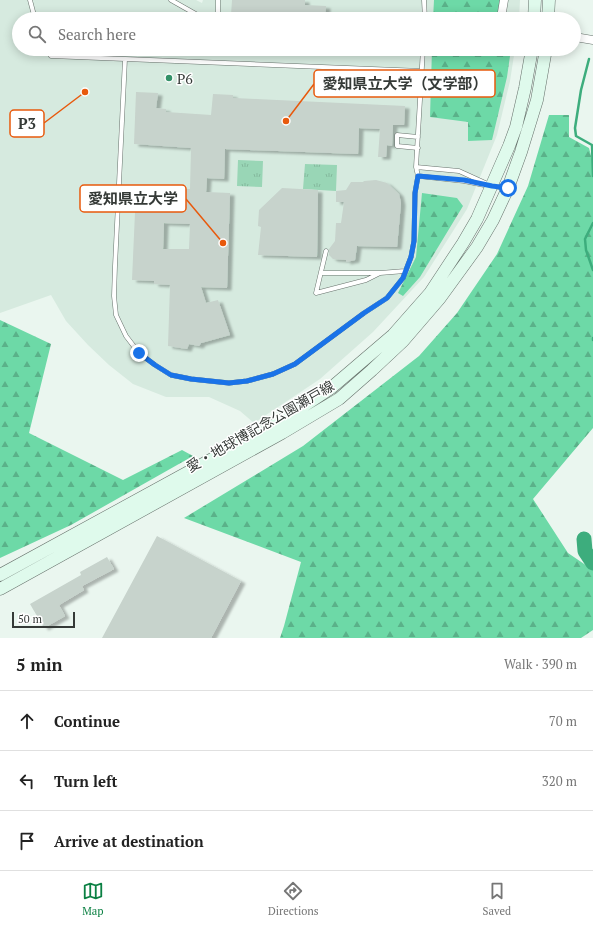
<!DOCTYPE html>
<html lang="en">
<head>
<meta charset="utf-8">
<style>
  :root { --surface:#fff; --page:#f6f6f6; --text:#222; --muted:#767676; --line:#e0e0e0; --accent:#0b8043 }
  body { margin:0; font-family:"PT Serif","Noto Sans JP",serif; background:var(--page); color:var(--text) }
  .scale { position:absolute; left:12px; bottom:10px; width:63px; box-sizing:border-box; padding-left:4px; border:2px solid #353a37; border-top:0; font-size:11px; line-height:14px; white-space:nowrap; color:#353a37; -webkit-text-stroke:3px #fff; paint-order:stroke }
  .stop { position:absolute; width:12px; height:12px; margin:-9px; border:3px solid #1a73e8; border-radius:50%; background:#fff }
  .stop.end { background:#1a73e8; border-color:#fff; box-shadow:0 1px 4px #0008 }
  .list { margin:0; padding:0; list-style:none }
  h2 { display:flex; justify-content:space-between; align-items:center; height:52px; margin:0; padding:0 16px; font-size:17px }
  h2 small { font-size:13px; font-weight:400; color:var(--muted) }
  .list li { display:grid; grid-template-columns:26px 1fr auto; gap:12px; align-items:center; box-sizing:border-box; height:60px; padding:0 16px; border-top:1px solid var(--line) }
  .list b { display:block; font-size:15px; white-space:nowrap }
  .list em { font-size:13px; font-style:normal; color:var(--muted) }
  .icon { flex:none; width:22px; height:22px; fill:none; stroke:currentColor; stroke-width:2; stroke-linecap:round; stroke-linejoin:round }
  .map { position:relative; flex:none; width:593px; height:638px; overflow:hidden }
  .search { position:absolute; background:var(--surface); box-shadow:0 2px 10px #0003; left:12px; right:12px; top:12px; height:44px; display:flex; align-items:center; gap:10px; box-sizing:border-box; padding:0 14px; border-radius:22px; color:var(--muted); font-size:15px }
  .sheet { height:232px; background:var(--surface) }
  nav { display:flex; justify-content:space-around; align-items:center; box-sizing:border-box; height:56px; border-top:1px solid var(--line); background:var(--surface); font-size:11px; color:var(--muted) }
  nav a { display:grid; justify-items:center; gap:2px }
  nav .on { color:var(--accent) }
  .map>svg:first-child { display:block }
</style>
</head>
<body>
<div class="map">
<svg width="593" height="638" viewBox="0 0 593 638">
  <defs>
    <pattern id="grass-tufts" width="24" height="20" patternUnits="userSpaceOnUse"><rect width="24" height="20" fill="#99d6b6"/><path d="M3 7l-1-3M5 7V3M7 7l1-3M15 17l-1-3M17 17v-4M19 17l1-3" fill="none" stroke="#84b89d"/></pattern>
    <pattern id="forest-firs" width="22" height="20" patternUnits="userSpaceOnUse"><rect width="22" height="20" fill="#6dd9a7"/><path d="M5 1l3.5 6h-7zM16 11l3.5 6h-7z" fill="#5ab189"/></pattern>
    <filter id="shadow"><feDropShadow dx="4.5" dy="2.5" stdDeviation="1" flood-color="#0004"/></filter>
  </defs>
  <rect width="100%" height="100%" fill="#eaf6ef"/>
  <path fill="#d6eadf" d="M0,0h196l6,3 1,-3h317l-1,19h-500v30h496l-5,32 -13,54 -30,74 -43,68 -51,55 -53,47 -66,44 -14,-12 -31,-14h-43l-33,-13 -24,-19 -21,-20 -22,-24 -15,-26 -51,18z"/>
  <path fill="url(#grass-tufts)" d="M238,160l25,1 -1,26 -25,-1z
    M305,164l32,1 -1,26 -33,-2z"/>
  <path fill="url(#forest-firs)" d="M434,0h66l-1,19h-66z
    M432,49h79l-4,28 -15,63 -24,1v-19l-38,-5z
    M549,115h20v22l20,11 4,15v265l-60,71 35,54 25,17v60l-12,8h-301l4,-12 17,-64 -117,-44 119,-72 116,-90 38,-43 40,-59 31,-68z
    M422,193l35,5 6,8 -43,71 -17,19 -5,-3 18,-36z
    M0,320l51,24 -22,89 94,47 59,-30 11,6 -122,69 -71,33z"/>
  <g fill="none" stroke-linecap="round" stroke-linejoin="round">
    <path stroke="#3dad7d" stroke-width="2.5" d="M589,59l-8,31 -6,38 1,8 16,9 1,31
      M593,223l-8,16 1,11 7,20
      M593,338v2"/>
    <path stroke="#3dad7d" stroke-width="15" d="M584,539l1,12 8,12"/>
  </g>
  <path fill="#c7d3cc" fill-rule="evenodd" filter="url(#shadow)" d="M232,0h73v5l21,1 -1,13h-89v-4h-5z
    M136,92l22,1 -2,15 10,1v3l45,3 2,-21 20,1v3l172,8 -1,19h-11l-1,21 -5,-1 -1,12h-8l2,-28 -21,-1 -1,26 -133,-5 -1,30 -17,-1 -1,14 24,1 -3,95 -26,-1 5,16 12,-3 12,35 -29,8 -2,3 -10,-2 -2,5 -19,-3 2,-61 -16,-1v-3l-22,-1 4,-90 20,1v-4l34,2 1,-41 -57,-4zM164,223l26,1 -1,25h-26z
    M376,180l11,3 12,11 2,9 -4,44 -40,-1 -2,14 -9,2v-2l-13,-1 -4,-4v-6l6,-8 1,-18h5l3,-21h-8v-11l10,-1 5,-8h12l1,-1z
    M282,188l36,2 -1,67 -59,-2 3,-28 -3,-1 1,-16z
    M157,536l84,45 -30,57h-109z
    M107,557l7,12 -32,17 2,4 -25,15 6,11 -21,12 -14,-24 51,-29 -1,-3z"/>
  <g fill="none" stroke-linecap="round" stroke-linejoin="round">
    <g stroke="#67726c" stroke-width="5">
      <path id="service" d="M30,0l5,19
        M171,0l30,17 9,2
        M424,0l1,19
        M214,19l4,-5v-14
        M46,49l5,7 371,15
        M125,59l-10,207 -1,30 2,19 10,21 13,17 16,12 16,10 20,4 38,4 18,-2 26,-7 22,-10 69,-51 23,-15 16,-20 8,-21 3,-16 1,-48 3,-17 -2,-9 7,-118
        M418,148l-21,-2v-11l21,2
        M416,167l43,4 33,15 14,2
        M418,176l46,5 20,4
        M326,251l-10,42 50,-13 14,-7
        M321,273h59l25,-2"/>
    </g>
    <g stroke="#67726c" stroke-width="9">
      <path id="minor" d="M502,19v-7l2,-12
        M575,37l18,3"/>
    </g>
    <g stroke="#67726c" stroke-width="13">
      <path id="secondary" d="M534,19l1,-19
        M548,19l1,-19
        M0,575l278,-152 53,-35 62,-53 37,-42 33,-50 14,-24 32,-73 7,-19 9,-39 7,-39
        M0,589l282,-156 57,-34 33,-29 31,-29 37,-43 37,-51 16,-27 15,-32 13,-36 16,-52 9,-51"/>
    </g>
    <use href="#service" stroke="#fff" stroke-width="4"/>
    <use href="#minor" stroke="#fff" stroke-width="8"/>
    <use href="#secondary" stroke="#dffaec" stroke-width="12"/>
  </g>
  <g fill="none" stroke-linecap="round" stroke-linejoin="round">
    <path stroke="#1a73e8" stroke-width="5" d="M139,353l16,12 16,10 20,4 38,4 18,-2 26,-7 22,-10 69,-51 23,-15 16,-20 8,-21 3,-16 1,-48 3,-17 46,4 28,6 16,2"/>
  </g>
  <circle fill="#339168" stroke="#fff" stroke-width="1.5" cx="169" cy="78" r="4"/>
  <g text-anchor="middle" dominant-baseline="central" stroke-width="3" stroke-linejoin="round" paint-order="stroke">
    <g font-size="14" fill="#353a37" stroke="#fff" text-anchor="start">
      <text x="177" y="78">P6</text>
    </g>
    <g font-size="14" fill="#353a37" stroke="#fff">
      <text transform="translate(260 426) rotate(-30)">愛・地球博記念公園瀬戸線</text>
    </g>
  </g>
  <path fill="none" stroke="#e8590c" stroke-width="1.5" d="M286 121L314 84M85 92L44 123M223 243L186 199"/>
  <g fill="#e8590c" stroke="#fff" stroke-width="1.5">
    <circle cx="286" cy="121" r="4"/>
    <circle cx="85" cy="92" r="4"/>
    <circle cx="223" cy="243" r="4"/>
  </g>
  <g fill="#fff" stroke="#e8590c" stroke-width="1.5">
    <rect x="314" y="70" width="181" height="27" rx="4"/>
    <rect x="10" y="110" width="34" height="27" rx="4"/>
    <rect x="80" y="185" width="106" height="27" rx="4"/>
  </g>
  <g font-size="15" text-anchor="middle" font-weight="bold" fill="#353a37">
    <text x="405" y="89">愛知県立大学（文学部）</text>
    <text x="27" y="129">P3</text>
    <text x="133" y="204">愛知県立大学</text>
  </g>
</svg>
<div class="scale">50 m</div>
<div class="stop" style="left:508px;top:188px"></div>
<div class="stop end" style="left:139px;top:353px"></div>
<div class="search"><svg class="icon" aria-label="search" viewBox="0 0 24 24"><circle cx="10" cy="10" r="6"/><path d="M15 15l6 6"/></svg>Search here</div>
</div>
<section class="sheet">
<h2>5 min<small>Walk · 390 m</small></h2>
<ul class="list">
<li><svg class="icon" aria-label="ahead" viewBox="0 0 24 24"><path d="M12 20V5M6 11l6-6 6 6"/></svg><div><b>Continue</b></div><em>70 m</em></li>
<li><svg class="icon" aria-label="left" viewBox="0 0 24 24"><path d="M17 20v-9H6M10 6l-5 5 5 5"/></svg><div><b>Turn left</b></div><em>320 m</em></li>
<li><svg class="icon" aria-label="arrive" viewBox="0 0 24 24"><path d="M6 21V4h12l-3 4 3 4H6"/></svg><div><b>Arrive at destination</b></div></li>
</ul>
</section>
<nav>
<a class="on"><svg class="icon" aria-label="map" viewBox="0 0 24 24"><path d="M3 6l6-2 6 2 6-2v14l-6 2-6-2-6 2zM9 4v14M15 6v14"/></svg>Map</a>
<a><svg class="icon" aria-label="directions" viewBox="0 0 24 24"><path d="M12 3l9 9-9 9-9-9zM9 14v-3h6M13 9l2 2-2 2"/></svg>Directions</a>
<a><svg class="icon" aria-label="saved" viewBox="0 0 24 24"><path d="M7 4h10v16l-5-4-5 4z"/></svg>Saved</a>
</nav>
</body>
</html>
